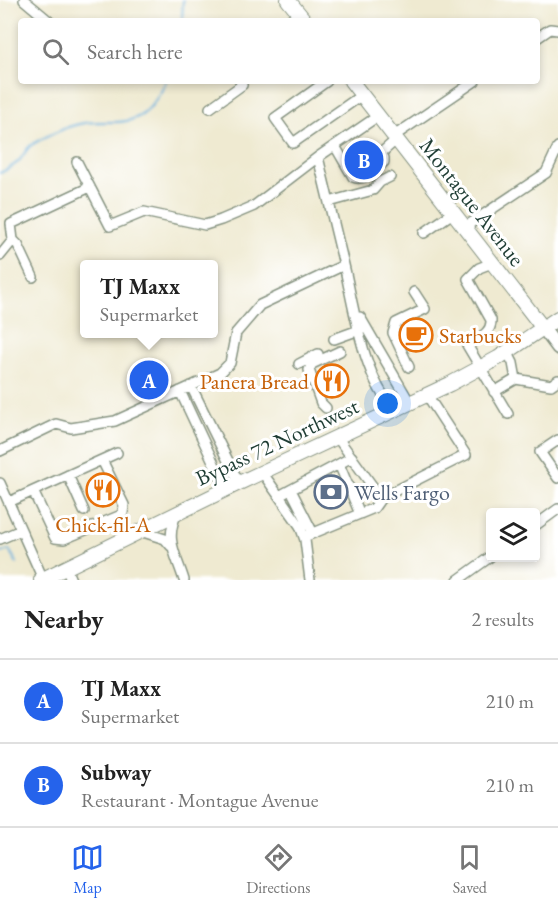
<!DOCTYPE html>
<html lang="en">
<head>
<meta charset="utf-8">
<style>
  :root { --surface:#fff; --page:#f2f2f2; --text:#222; --muted:#767676; --line:#e0e0e0; --accent:#2563eb }
  body { margin:0; font-family:"EB Garamond",serif; background:var(--page); color:var(--text) }
  .controls { position:absolute; right:18px; bottom:18px; display:grid; overflow:hidden; border-radius:6px; box-shadow:0 3px 9px #0003 }
  .controls button { width:54px; height:54px; display:grid; place-items:center; padding:0; border:0; border-bottom:2px solid var(--line); background:var(--surface); color:var(--text); font:30px sans-serif }
  .you { position:absolute; left:388px; top:404px; width:21px; height:21px; margin:-15px; border:4px solid #fff; border-radius:50%; background:#1a73e8; box-shadow:0 0 0 9px #1a73e833 }
  .badge { display:grid; place-items:center; width:39px; height:39px; border-radius:50%; background:var(--accent); color:#fff; font-size:20px; font-weight:700 }
  .pin { position:absolute; translate:-50% -50%; border:3px solid #fff; box-shadow:0 2px 6px #0006 }
  .popup { position:absolute; left:80px; top:260px; width:138px; height:78px; box-sizing:border-box; display:grid; place-content:center; border-radius:6px; background:var(--surface); filter:drop-shadow(0 2px 4px #0005); font-size:20px; white-space:nowrap; color:var(--muted) }
  .popup b { font-size:22px; color:var(--text) }
  .popup::after { content:''; position:absolute; left:50%; top:100%; margin-left:-12px; border:12px solid transparent; border-top-color:var(--surface) }
  .list { margin:0; padding:0; list-style:none }
  h2 { display:flex; justify-content:space-between; align-items:center; height:78px; margin:0; padding:0 24px; font-size:26px }
  h2 small { font-size:20px; font-weight:400; color:var(--muted) }
  .list li { display:grid; grid-template-columns:39px 1fr auto; gap:18px; align-items:center; box-sizing:border-box; height:84px; padding:0 24px; border-top:2px solid var(--line) }
  .list b { display:block; font-size:22px; white-space:nowrap }
  .list p { margin:0; font-size:20px; white-space:nowrap; color:var(--muted) }
  .list em { font-size:20px; font-style:normal; color:var(--muted) }
  .icon { flex:none; width:33px; height:33px; fill:none; stroke:currentColor; stroke-width:2; stroke-linecap:round; stroke-linejoin:round }
  .map { position:relative; flex:none; width:558px; height:580px; overflow:hidden }
  .search { position:absolute; background:var(--surface); box-shadow:0 3px 9px #0003; left:18px; right:18px; top:18px; height:66px; display:flex; align-items:center; gap:15px; box-sizing:border-box; padding:0 21px; border-radius:6px; color:var(--muted); font-size:22px }
  .sheet { height:246px; background:var(--surface) }
  nav { display:flex; justify-content:space-around; align-items:center; box-sizing:border-box; height:84px; border-top:2px solid var(--line); background:var(--surface); font-size:16px; color:var(--muted) }
  nav a { display:grid; justify-items:center; gap:3px }
  nav .on { color:var(--accent) }
  .map>svg:first-child { display:block }
</style>
</head>
<body>
<div class="map">
<svg width="558" height="580" viewBox="0 0 558 580">
  <rect width="100%" height="100%" fill="#fff"/>
  <filter id="ink" filterUnits="userSpaceOnUse"><feTurbulence type="fractalNoise" baseFrequency=".0167" numOctaves="2"/><feDisplacementMap in="SourceGraphic" scale="12" xChannelSelector="R" yChannelSelector="G"/><feConvolveMatrix kernelMatrix="1 2 1 2 8 2 1 2 1" color-interpolation-filters="sRGB"/></filter>
  <filter id="wash" filterUnits="userSpaceOnUse"><feTurbulence type="fractalNoise" baseFrequency=".008" numOctaves="4" result="noise"/><feDisplacementMap in="SourceGraphic" scale="24" xChannelSelector="R" yChannelSelector="G"/><feGaussianBlur stdDeviation="1.35" result="paint"/><feColorMatrix in="noise" values="0 0 0 0 0 0 0 0 0 0 0 0 0 0 0 0 0 1.4 0 .05"/><feComposite in="paint" operator="in"/></filter>
  <g filter="url(#wash)">
    <rect width="100%" height="100%" fill="#efead1"/>
    <g fill="none" stroke-linecap="round" stroke-linejoin="round">
      <path stroke="#67b0df" stroke-width="2" d="M182,21l1,-21
        M0,173c6,-3 14,-7 19,-12 4,-5 7,-11 11,-15 8,-6 20,-11 29,-15 49,-24 78,16 107,-50
        M0,553l9,-3 8,13"/>
    </g>
  </g>
  <g filter="url(#ink)">
    <g fill="none" stroke-linecap="round" stroke-linejoin="round">
      <g stroke="#879482" stroke-width="12">
        <path id="minor" d="M24,0l25,21
          M288,21l11,-7
          M537,38l13,-9 8,1
          M327,81l-52,37 18,25 69,-48
          M210,108l32,-23 -2,-4
          M394,136l81,-55
          M335,146l18,31c12,5 22,-8 31,-15v-4l-3,-5 16,-14
          M77,162l33,64 34,-14 61,13 16,-5 33,-14 64,-49
          M329,202l44,-12 7,-8 10,-5
          M465,227l81,-54 12,-26
          M424,233l30,-21
          M13,240l5,5 15,32
          M0,256l13,-16 -2,-16 79,-37
          M492,263l-13,5 -11,11 23,41c1,14 -14,18 -24,25l41,69
          M344,265l-26,-108 60,-41
          M360,317l50,86
          M334,339l25,-9
          M507,351l6,12 3,16 35,6 7,-5
          M299,364l19,-10
          M409,367l-16,-34 3,-10 29,-14 -11,-17
          M191,386l48,97
          M180,391l46,98
          M494,392l22,-13
          M326,408l-5,-5 -12,-33 3,-6 28,-13
          M337,437l44,61 85,-43 -39,-60
          M558,440l-18,12 18,26
          M0,451l56,-27 15,4 44,-7 105,-48 10,-10 6,-30 24,-28 84,-40c10,42 19,114 51,145
          M339,464l21,50
          M262,472l38,54 5,14 5,40
          M68,475l16,36
          M0,483l43,96
          M291,490l22,43
          M33,491l22,47 9,1 55,-23 4,-3 1,-8 -22,-45
          M279,496l73,-39
          M9,502l108,-49
          M177,513c-13,26 -1,41 7,67
          M536,525l22,-16
          M140,531l25,8 6,7
          M304,537l70,-29 7,-10
          M0,539l21,-9
          M66,568l5,12
          M458,580l32,-23"/>
      </g>
      <g stroke="#879482" stroke-width="15">
        <path id="major" d="M543,328l15,20"/>
      </g>
      <g stroke="#879482" stroke-width="16">
        <path id="highway" d="M288,0l17,21
          M351,81l192,247
          M41,580l198,-97 211,-99 48,-26 60,-40"/>
      </g>
      <use href="#minor" stroke="#fff" stroke-width="9"/>
      <use href="#major" stroke="#fff" stroke-width="12"/>
      <use href="#highway" stroke="#fff" stroke-width="14"/>
    </g>
  </g>
  <defs>
    <g id="cafe-ring" transform="scale(1.725)"><circle r="9.5" fill="#fff" stroke="#e8710a" stroke-width="1.5"/><path d="M-5.5-4.5H6V0H3Q3 3.5 0 3.5H-2.5Q-5.5 3.5-5.5 0ZM3-3.2v2h1.7v-2ZM-6 4.5H4V6H-6Z" fill="#e8710a"/></g>
    <g id="restaurant-ring" transform="scale(1.725)"><circle r="9.5" fill="#fff" stroke="#e8710a" stroke-width="1.5"/><path d="M-5-6h1v4h1v-4h1v4h1v-4h1v5L-1.5 .5V6h-2V.5L-5-1ZM5-6V6H3V1.5H1.5Q1.5-4 5-6Z" fill="#e8710a"/></g>
    <g id="bank-ring" transform="scale(1.725)"><circle r="9.5" fill="#fff" stroke="#5c6f8a" stroke-width="1.5"/><path d="M-6-4H6V4H-6ZM0-2.3a2.3 2.3 0 1 0 0 4.6a2.3 2.3 0 1 0 0-4.6Z" fill="#5c6f8a"/></g>
  </defs>
  <g fill-rule="evenodd">
    <use href="#cafe-ring" x="416" y="335"/>
    <use href="#restaurant-ring" x="332" y="381"/>
    <use href="#restaurant-ring" x="103" y="490"/>
    <use href="#bank-ring" x="331" y="492"/>
  </g>
  <g text-anchor="middle" dominant-baseline="central" stroke-width="6" stroke-linejoin="round" paint-order="stroke">
    <g font-size="22" fill="#1f3d34" stroke="#fff">
      <text transform="translate(472 202) rotate(52)">Montague Avenue</text>
      <text transform="translate(277 442) rotate(-25)">Bypass 72 Northwest</text>
    </g>
    <g font-size="22" fill="#c56008" stroke="#fff" text-anchor="start">
      <text x="439" y="335">Starbucks</text>
      <text x="309" y="381" text-anchor="end">Panera Bread</text>
      <text x="103" y="524" text-anchor="middle">Chick-fil-A</text>
    </g>
    <g font-size="22" fill="#4e5e75" stroke="#fff" text-anchor="start">
      <text x="354" y="492">Wells Fargo</text>
    </g>
  </g>
</svg>
<div class="controls">
<button><svg class="icon" aria-label="layers" viewBox="0 0 24 24"><path d="M12 4l9 5-9 5-9-5zM3 14l9 5 9-5"/></svg></button>
</div>
<div class="you"></div>
<div class="pin badge" style="left:149px;top:380px">A</div>
<div class="popup"><b>TJ Maxx</b>Supermarket</div>
<div class="pin badge" style="left:364px;top:160px">B</div>
<div class="search"><svg class="icon" aria-label="search" viewBox="0 0 24 24"><circle cx="10" cy="10" r="6"/><path d="M15 15l6 6"/></svg>Search here</div>
</div>
<section class="sheet">
<h2>Nearby<small>2 results</small></h2>
<ul class="list">
<li><span class="badge">A</span><div><b>TJ Maxx</b><p>Supermarket</p></div><em>210 m</em></li>
<li><span class="badge">B</span><div><b>Subway</b><p>Restaurant · Montague Avenue</p></div><em>210 m</em></li>
</ul>
</section>
<nav>
<a class="on"><svg class="icon" aria-label="map" viewBox="0 0 24 24"><path d="M3 6l6-2 6 2 6-2v14l-6 2-6-2-6 2zM9 4v14M15 6v14"/></svg>Map</a>
<a><svg class="icon" aria-label="directions" viewBox="0 0 24 24"><path d="M12 3l9 9-9 9-9-9zM9 14v-3h6M13 9l2 2-2 2"/></svg>Directions</a>
<a><svg class="icon" aria-label="saved" viewBox="0 0 24 24"><path d="M7 4h10v16l-5-4-5 4z"/></svg>Saved</a>
</nav>
</body>
</html>
